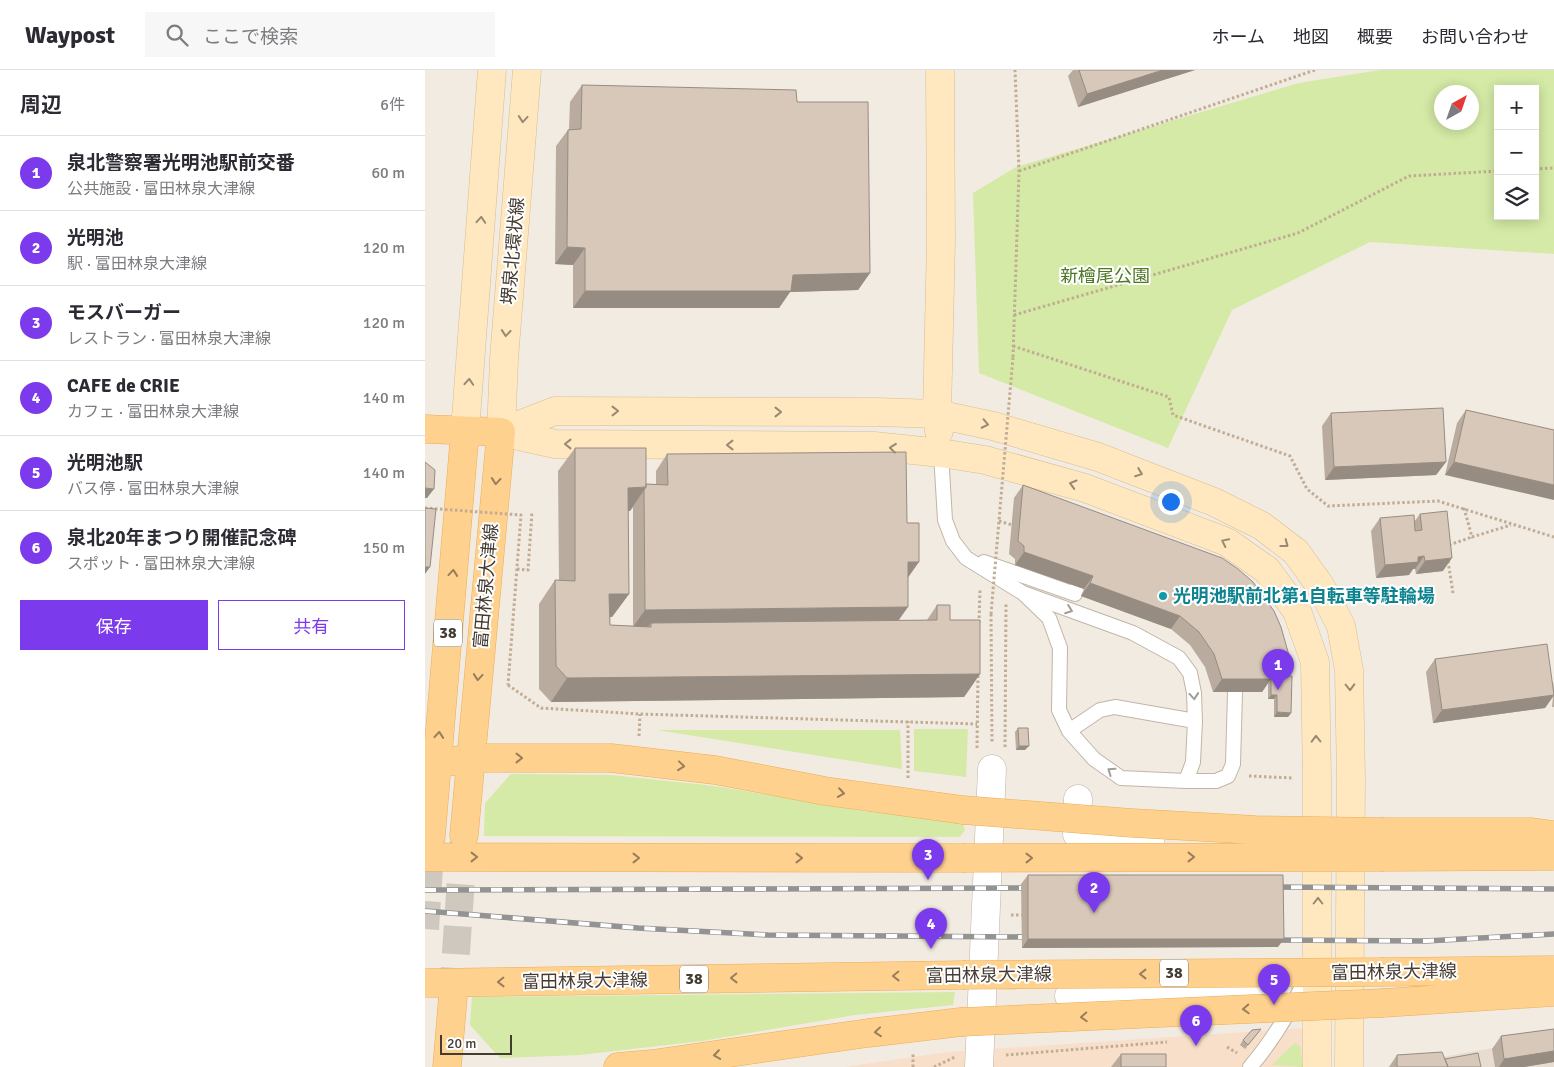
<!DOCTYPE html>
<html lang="ja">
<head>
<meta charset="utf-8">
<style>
  :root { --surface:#fff; --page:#f7f7f7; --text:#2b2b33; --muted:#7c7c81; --line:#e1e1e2; --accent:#7c3aed }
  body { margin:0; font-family:Signika,"Noto Sans JP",sans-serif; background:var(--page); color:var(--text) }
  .controls { position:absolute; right:15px; top:15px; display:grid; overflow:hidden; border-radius:0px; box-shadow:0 2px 12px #0003 }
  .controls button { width:45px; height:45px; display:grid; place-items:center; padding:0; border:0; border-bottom:1px solid var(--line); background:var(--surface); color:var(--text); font:25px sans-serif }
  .compass { position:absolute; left:1009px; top:15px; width:45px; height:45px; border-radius:50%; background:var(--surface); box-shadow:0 2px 12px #0003; rotate:40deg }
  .scale { position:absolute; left:15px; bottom:12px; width:72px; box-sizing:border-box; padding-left:5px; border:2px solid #443b32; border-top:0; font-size:14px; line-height:18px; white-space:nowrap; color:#443b32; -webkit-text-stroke:4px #fff; paint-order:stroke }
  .you { position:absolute; left:745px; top:431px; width:18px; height:18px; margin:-12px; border:4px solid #fff; border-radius:50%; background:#1a73e8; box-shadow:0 0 0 8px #1a73e833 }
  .badge { display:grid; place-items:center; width:32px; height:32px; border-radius:50%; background:var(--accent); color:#fff; font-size:16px; font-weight:700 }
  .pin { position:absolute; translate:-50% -41px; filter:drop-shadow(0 1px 2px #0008) }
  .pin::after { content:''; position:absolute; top:26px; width:18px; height:15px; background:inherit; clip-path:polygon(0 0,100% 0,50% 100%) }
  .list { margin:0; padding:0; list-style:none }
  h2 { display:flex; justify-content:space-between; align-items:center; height:65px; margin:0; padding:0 20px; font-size:21px }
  h2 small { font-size:16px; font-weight:400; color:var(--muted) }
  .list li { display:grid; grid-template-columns:32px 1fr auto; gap:15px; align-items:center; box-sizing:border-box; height:75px; padding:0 20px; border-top:1px solid var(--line) }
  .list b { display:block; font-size:19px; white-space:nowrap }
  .list p { margin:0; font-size:16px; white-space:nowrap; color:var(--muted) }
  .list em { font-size:16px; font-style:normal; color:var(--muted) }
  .actions { display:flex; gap:10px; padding:15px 20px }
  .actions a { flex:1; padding:11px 0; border:1px solid var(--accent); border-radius:0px; text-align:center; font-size:18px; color:var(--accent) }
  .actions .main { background:var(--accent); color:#fff }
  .icon { flex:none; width:28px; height:28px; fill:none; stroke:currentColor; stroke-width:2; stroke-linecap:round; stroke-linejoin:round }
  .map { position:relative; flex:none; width:1129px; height:997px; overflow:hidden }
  header { display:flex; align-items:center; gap:30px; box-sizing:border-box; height:70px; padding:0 25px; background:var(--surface); border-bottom:1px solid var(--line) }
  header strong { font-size:24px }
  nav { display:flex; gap:28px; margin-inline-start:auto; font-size:18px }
  .search { width:350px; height:45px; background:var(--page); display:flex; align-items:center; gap:12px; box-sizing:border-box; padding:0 18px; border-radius:0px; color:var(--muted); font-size:19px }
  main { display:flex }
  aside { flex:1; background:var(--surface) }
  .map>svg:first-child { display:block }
</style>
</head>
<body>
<header>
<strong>Waypost</strong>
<div class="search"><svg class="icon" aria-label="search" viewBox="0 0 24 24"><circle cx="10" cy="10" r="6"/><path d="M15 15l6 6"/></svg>ここで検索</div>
<nav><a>ホーム</a><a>地図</a><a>概要</a><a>お問い合わせ</a></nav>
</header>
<main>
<aside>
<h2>周辺<small>6件</small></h2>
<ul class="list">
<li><span class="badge">1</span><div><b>泉北警察署光明池駅前交番</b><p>公共施設 · 富田林泉大津線</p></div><em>60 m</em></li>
<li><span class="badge">2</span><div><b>光明池</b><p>駅 · 富田林泉大津線</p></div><em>120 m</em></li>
<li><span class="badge">3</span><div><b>モスバーガー</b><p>レストラン · 富田林泉大津線</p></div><em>120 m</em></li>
<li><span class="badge">4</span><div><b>CAFE de CRIE</b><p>カフェ · 富田林泉大津線</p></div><em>140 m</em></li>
<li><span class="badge">5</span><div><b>光明池駅</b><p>バス停 · 富田林泉大津線</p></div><em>140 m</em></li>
<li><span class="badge">6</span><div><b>泉北20年まつり開催記念碑</b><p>スポット · 富田林泉大津線</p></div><em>150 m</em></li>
</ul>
<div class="actions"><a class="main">保存</a><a>共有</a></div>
</aside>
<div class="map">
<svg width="1129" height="997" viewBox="0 0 1129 997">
  <rect width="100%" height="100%" fill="#f2ebe1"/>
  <path fill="#e7dccf" d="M1129,967v30h-167z"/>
  <path fill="#f7dfca" d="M881,958l-1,39h-460l103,-15z"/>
  <path fill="#d4eaa6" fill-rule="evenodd" d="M955,0h174v184l-184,-12 -138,68 -64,138 -189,-75 -6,-180 43,-26 283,-84zM1073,19h37v127h-37zM1046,22v30h-30v-30z
    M489,659h54l-2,48 -52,-6z
    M232,660h243l2,39z
    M86,704l100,1 104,11 147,25 100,11 3,8 -5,7 -476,-1 1,-33z
    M530,922l-2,13 -98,10 -153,26 -122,14 -80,3 -30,-33 2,-28z
    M870,973l5,3 3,21 -31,-2z"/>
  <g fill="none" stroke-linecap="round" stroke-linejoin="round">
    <path stroke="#cfc8be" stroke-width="28" stroke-dasharray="28 14" stroke-linecap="butt" d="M0,859l6,-93
      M28,926l11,-161"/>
    <g stroke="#c1b5a7" stroke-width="16">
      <path id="lane" d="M516,383l4,67 8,21 13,17 57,35 110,40 46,25 11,15 4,20 1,28 -2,41 -7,19 -65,-3 -27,-19 -25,-28 -10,-21 1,-62 -11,-30 -26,-25
        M559,492l91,32 2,-7
        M644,661l31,-21 15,-3 80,14
        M761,711h30l12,-5 5,-12 2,-72
        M825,997c25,-29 44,-62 60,-97"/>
    </g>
    <g stroke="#c1b5a7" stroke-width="29">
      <path id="street" d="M653,729l-1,35 74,3
        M644,926l208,-9
        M554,997l13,-298"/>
    </g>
    <g stroke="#d9bd8f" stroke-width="29">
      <path id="secondary" d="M40,361l27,-361
        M514,361l-2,-17 4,-174 -1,-170
        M76,362l54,-21 322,1 60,2 56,12 105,31 116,45 48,24 34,26 25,35 20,39 8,44 2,109 -2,288
        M76,362l54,12 319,2 67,7 44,7 100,28 142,54 40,28 30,41 18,51 2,117v288
        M76,362l3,-73 23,-289"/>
    </g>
    <g stroke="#ebad56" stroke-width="29">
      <path id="primary" d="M0,359l76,3 -37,403
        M0,696l45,-8h141l104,12 110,21 138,19
        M959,762h146l24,3
        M6,766l34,-405
        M0,787l538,1
        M959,787l170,-1
        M959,902l170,-2
        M0,913l538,-8
        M958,933l171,-11
        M22,997l6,-71
        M193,997l34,-3 216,-31 93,-11"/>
    </g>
    <path stroke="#c1ac94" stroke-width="3" stroke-dasharray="2.5 2.5" stroke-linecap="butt" d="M1110,99l19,-1
      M594,101l296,-101
      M589,245l284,-82 111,-57 89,-5
      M588,276l156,51 4,18 117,41 17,33 21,17 110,-5 116,36
      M588,287l6,-186 -4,-101
      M1039,438l8,29 39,-12
      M574,451l13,4
      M1024,475l23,-8
      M1023,491l5,32
      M92,499l11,1 4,-58
      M566,544l1,130
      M554,553l1,-34
      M83,615l33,23 99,6 337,10
      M214,666l1,-22
      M580,677l1,-144
      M552,678l1,-74
      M824,706l44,2
      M483,708v-57
      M586,845h14
      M802,977l10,6
      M581,985l161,-13
      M488,997v-14
      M509,997l21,-10"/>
    <use href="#lane" stroke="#fff" stroke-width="14"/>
    <use href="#street" stroke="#fff" stroke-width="28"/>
    <use href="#secondary" stroke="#ffe8bf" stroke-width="28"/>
    <use href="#primary" stroke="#ffd18e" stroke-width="28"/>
    <g stroke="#939393" stroke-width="5.5">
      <path id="rail" d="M844,817l285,2
        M0,820l609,-2
        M0,841l213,17 130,7 266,2
        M844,870l157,1 128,-7"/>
    </g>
    <use href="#rail" stroke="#fff" stroke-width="4" stroke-dasharray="11" stroke-linecap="butt"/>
    <g stroke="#ebad56" stroke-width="29" stroke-linecap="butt">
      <path id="primary-bridge" d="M538,740l169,13 124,7 128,2
        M538,788l421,-1
        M538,905l421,-3
        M536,952l422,-19"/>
    </g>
    <path stroke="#c1ac94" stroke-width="3" stroke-dasharray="2.5 2.5" stroke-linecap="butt" d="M0,438l96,7 -13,170
      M566,544l22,-257"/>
    <use href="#primary-bridge" stroke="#ffd18e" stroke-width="28"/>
  </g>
  <path fill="#b9ac9f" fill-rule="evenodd" d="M648,0h122l-117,37 -10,-31z
    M157,15l215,17 73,171 -12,17 -68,2 -11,16h-206v-43l-18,-1 1,-118 12,-16 1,-1 1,-27z
    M1041,340l88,20 -109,45 12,-52z
    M906,343l115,49 -10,13 -111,5 -3,-54z
    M150,378l71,36h10v-13l11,-17 241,124 -9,42h28l10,-15 13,15 30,54 -16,23 -413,5 -12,-13v-85l16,-24h4l-1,-109zM208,437v119l-23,-1v-8h2l17,-23 -1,-83h2z
    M598,415l258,187 -11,2 1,3v-1l20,37 -3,4h-14v-18h-6v-16l-6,9h-49l-8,-25 -15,-22 -19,-16 -90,-33 3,-7 -69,-24v-6l-6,-5 5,-56z
    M995,444l23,57 -27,3 -1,-5h-2l-4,6 -33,3 -5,-47 9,-13 34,4z
    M1010,589l118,31 1,-9v26h-2l1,-10 -8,11 -112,15 -7,-51z
    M593,658l7,22h-9l-1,-18z
    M603,805l250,72 -256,1 -1,-64z
    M836,959l-16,20 -5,-4 3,-5z
    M1129,959v33l-30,5h-29l-3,-18 9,-13z
    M696,984l45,13h-55z
    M972,985l84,12h-92z"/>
  <path fill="#968c82" d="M738,0h32l-117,37 9,-13z
    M142,177l18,1 -12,17 -18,-1z
    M445,203l-12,17 -68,2 -11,16h-206l12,-17 208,-16z
    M1021,392l-10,13 -111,5 9,-13z
    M1029,392l100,23v15l-109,-25z
    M221,417l-16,24h-19l17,-23z
    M0,418l9,1 -7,9h-2z
    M599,482l69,24 -9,13 -69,-24z
    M999,486l-9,13h-2l-4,6 -33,3 9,-13 33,-8z
    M1027,488l-9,13 -27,3 9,-13z
    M483,492h11l-12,17z
    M0,497h5l-5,7z
    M665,513l90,33 -9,13 -90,-33z
    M184,524h20l-17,23h-20z
    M483,537l-12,17 -245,-1 -3,4h-15l12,-17z
    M865,589l-9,13 -22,3 9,-13z
    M555,604l-16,23 -413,5 16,-24z
    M797,609h49l-9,13h-49z
    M846,625h6l-3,4h-6z
    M1129,625l-9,13 -112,15 9,-13z
    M852,642l14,1 -3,4h-14z
    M594,676h10l-4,4h-9z
    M603,869h256l-6,8 -256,1z
    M1129,981v11l-30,5h-25l5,-8z"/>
  <path fill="#d7c8b9" stroke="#968c82" d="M654,0h84l-76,24z
    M157,15l214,5 1,12h71l2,171 -77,2 -2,16h-206v-43l-18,-1 1,-117 13,-1z
    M1018,338l3,54 -112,5 -3,-54z
    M1041,340l88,20v55l-100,-23z
    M150,378h71v39l-18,1 1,106h-20l1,31 41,2v-4l286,-3v-15h13v15h30v54l-413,4 -11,-12 -1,-86 20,1z
    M481,382l1,71h12v39h-11v45l-263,3 -1,-120 2,-3v-3l22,1 -1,-31z
    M0,392l10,8 -1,19 -9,-1z
    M598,415l199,73 16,11 15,13 21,29 7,16 9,32 -22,3 3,17h-49l-8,-25 -15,-22 -19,-16 -90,-33 3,-7 -69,-24v-6l-6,-5z
    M0,438l11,1 -6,58h-5z
    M1022,441l5,47 -27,3 -1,-5 -6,1v5l-33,3 -5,-47 34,-3 1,16 7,-1 -2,-16z
    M1122,574l7,51 -112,15 -7,-51z
    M846,606h21l-1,37 -14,-1v-17h-6z
    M593,658h10l1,18h-10z
    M603,805h255l1,64h-256z
    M836,959l-13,16 -5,-5 9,-10z
    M1129,959v22l-50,8 -3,-23z
    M1017,982l6,15h-51v-12z
    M1053,983l3,14h-33l-3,-8z
    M696,984h45v13h-45z"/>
  <defs><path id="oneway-chevron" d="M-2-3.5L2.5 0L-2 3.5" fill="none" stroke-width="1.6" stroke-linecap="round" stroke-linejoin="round" transform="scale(1.25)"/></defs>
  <g stroke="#988971">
    <use href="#oneway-chevron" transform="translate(98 49) rotate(95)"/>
    <use href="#oneway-chevron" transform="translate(56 150) rotate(-86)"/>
    <use href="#oneway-chevron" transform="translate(81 263) rotate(95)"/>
    <use href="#oneway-chevron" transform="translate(44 312) rotate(-86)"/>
    <use href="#oneway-chevron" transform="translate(190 341)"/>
    <use href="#oneway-chevron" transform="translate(353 342)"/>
    <use href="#oneway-chevron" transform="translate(560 354) rotate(12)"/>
    <use href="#oneway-chevron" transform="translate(143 374) rotate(-180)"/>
    <use href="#oneway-chevron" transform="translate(305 375) rotate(-180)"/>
    <use href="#oneway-chevron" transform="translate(468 378) rotate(-174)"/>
    <use href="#oneway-chevron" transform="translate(714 403) rotate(21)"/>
    <use href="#oneway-chevron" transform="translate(648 414) rotate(-164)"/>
    <use href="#oneway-chevron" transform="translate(800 472) rotate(-154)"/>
    <use href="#oneway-chevron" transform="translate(860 474) rotate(37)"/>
    <use href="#oneway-chevron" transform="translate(925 617) rotate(89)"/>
    <use href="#oneway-chevron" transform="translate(891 669) rotate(-91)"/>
    <use href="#oneway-chevron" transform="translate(893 831) rotate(-90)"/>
  </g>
  <g stroke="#987e5b">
    <use href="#oneway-chevron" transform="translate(71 411) rotate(95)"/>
    <use href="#oneway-chevron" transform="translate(28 503) rotate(-85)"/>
    <use href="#oneway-chevron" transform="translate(53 607) rotate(95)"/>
    <use href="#oneway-chevron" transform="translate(14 665) rotate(-85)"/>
    <use href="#oneway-chevron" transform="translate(94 688)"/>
    <use href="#oneway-chevron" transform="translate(256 696) rotate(6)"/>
    <use href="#oneway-chevron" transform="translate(416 723) rotate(8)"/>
    <use href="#oneway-chevron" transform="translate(49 787)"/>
    <use href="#oneway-chevron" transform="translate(766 787)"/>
    <use href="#oneway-chevron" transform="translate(211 788)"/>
    <use href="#oneway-chevron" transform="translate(374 788)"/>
    <use href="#oneway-chevron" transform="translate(604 788)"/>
    <use href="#oneway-chevron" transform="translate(718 904) rotate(180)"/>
    <use href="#oneway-chevron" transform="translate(471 906) rotate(179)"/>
    <use href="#oneway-chevron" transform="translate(309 908) rotate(179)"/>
    <use href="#oneway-chevron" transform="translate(76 912) rotate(179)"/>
    <use href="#oneway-chevron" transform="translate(821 939) rotate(177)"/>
    <use href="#oneway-chevron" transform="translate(659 947) rotate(177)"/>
    <use href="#oneway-chevron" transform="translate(453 962) rotate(174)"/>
    <use href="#oneway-chevron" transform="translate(292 985) rotate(172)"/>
  </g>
  <g stroke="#a29d98">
    <use href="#oneway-chevron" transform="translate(644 540) rotate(20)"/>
    <use href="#oneway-chevron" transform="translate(769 626) rotate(85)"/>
    <use href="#oneway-chevron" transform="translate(686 701) rotate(-145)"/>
  </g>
  <circle fill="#0f9aa8" stroke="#fff" stroke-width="2" cx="738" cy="526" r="5"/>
  <g text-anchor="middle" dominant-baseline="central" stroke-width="4" stroke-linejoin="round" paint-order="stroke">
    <g fill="#fff" stroke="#7c7670" stroke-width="1">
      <rect x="9" y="549.5" width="28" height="27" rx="4"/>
      <rect x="735" y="889.5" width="28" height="27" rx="4"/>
      <rect x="255" y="895.5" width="28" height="27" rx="4"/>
    </g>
    <g font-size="16" font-weight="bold" fill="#443b32">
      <text x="23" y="563">38</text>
      <text x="749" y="903">38</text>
      <text x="269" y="909">38</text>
    </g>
    <g font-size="18" fill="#443b32" stroke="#fff">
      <text transform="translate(88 181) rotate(-85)">堺泉北環状線</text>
      <text transform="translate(61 516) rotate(-85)">富田林泉大津線</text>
      <text transform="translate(969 902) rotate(-1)">富田林泉大津線</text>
      <text transform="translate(564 905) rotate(-1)">富田林泉大津線</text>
      <text transform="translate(160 911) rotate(-1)">富田林泉大津線</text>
    </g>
    <g font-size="18" fill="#4d7822" stroke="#fff">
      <text x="680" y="206">新檜尾公園</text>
    </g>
    <g font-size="18" font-weight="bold" fill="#0d838f" stroke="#fff" text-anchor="start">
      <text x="748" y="526">光明池駅前北第1自転車等駐輪場</text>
    </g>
  </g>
</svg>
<div class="controls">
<button>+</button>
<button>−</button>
<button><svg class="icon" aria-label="layers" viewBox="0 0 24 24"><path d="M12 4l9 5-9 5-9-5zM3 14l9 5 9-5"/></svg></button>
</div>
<svg class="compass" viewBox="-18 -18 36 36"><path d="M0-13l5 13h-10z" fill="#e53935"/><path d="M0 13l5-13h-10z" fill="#7c7c81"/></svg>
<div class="scale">20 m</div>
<div class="you"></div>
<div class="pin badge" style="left:853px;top:620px">1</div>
<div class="pin badge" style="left:669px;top:843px">2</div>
<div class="pin badge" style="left:503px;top:810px">3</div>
<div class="pin badge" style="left:506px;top:879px">4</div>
<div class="pin badge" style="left:849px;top:935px">5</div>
<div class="pin badge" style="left:771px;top:976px">6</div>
</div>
</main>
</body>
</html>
